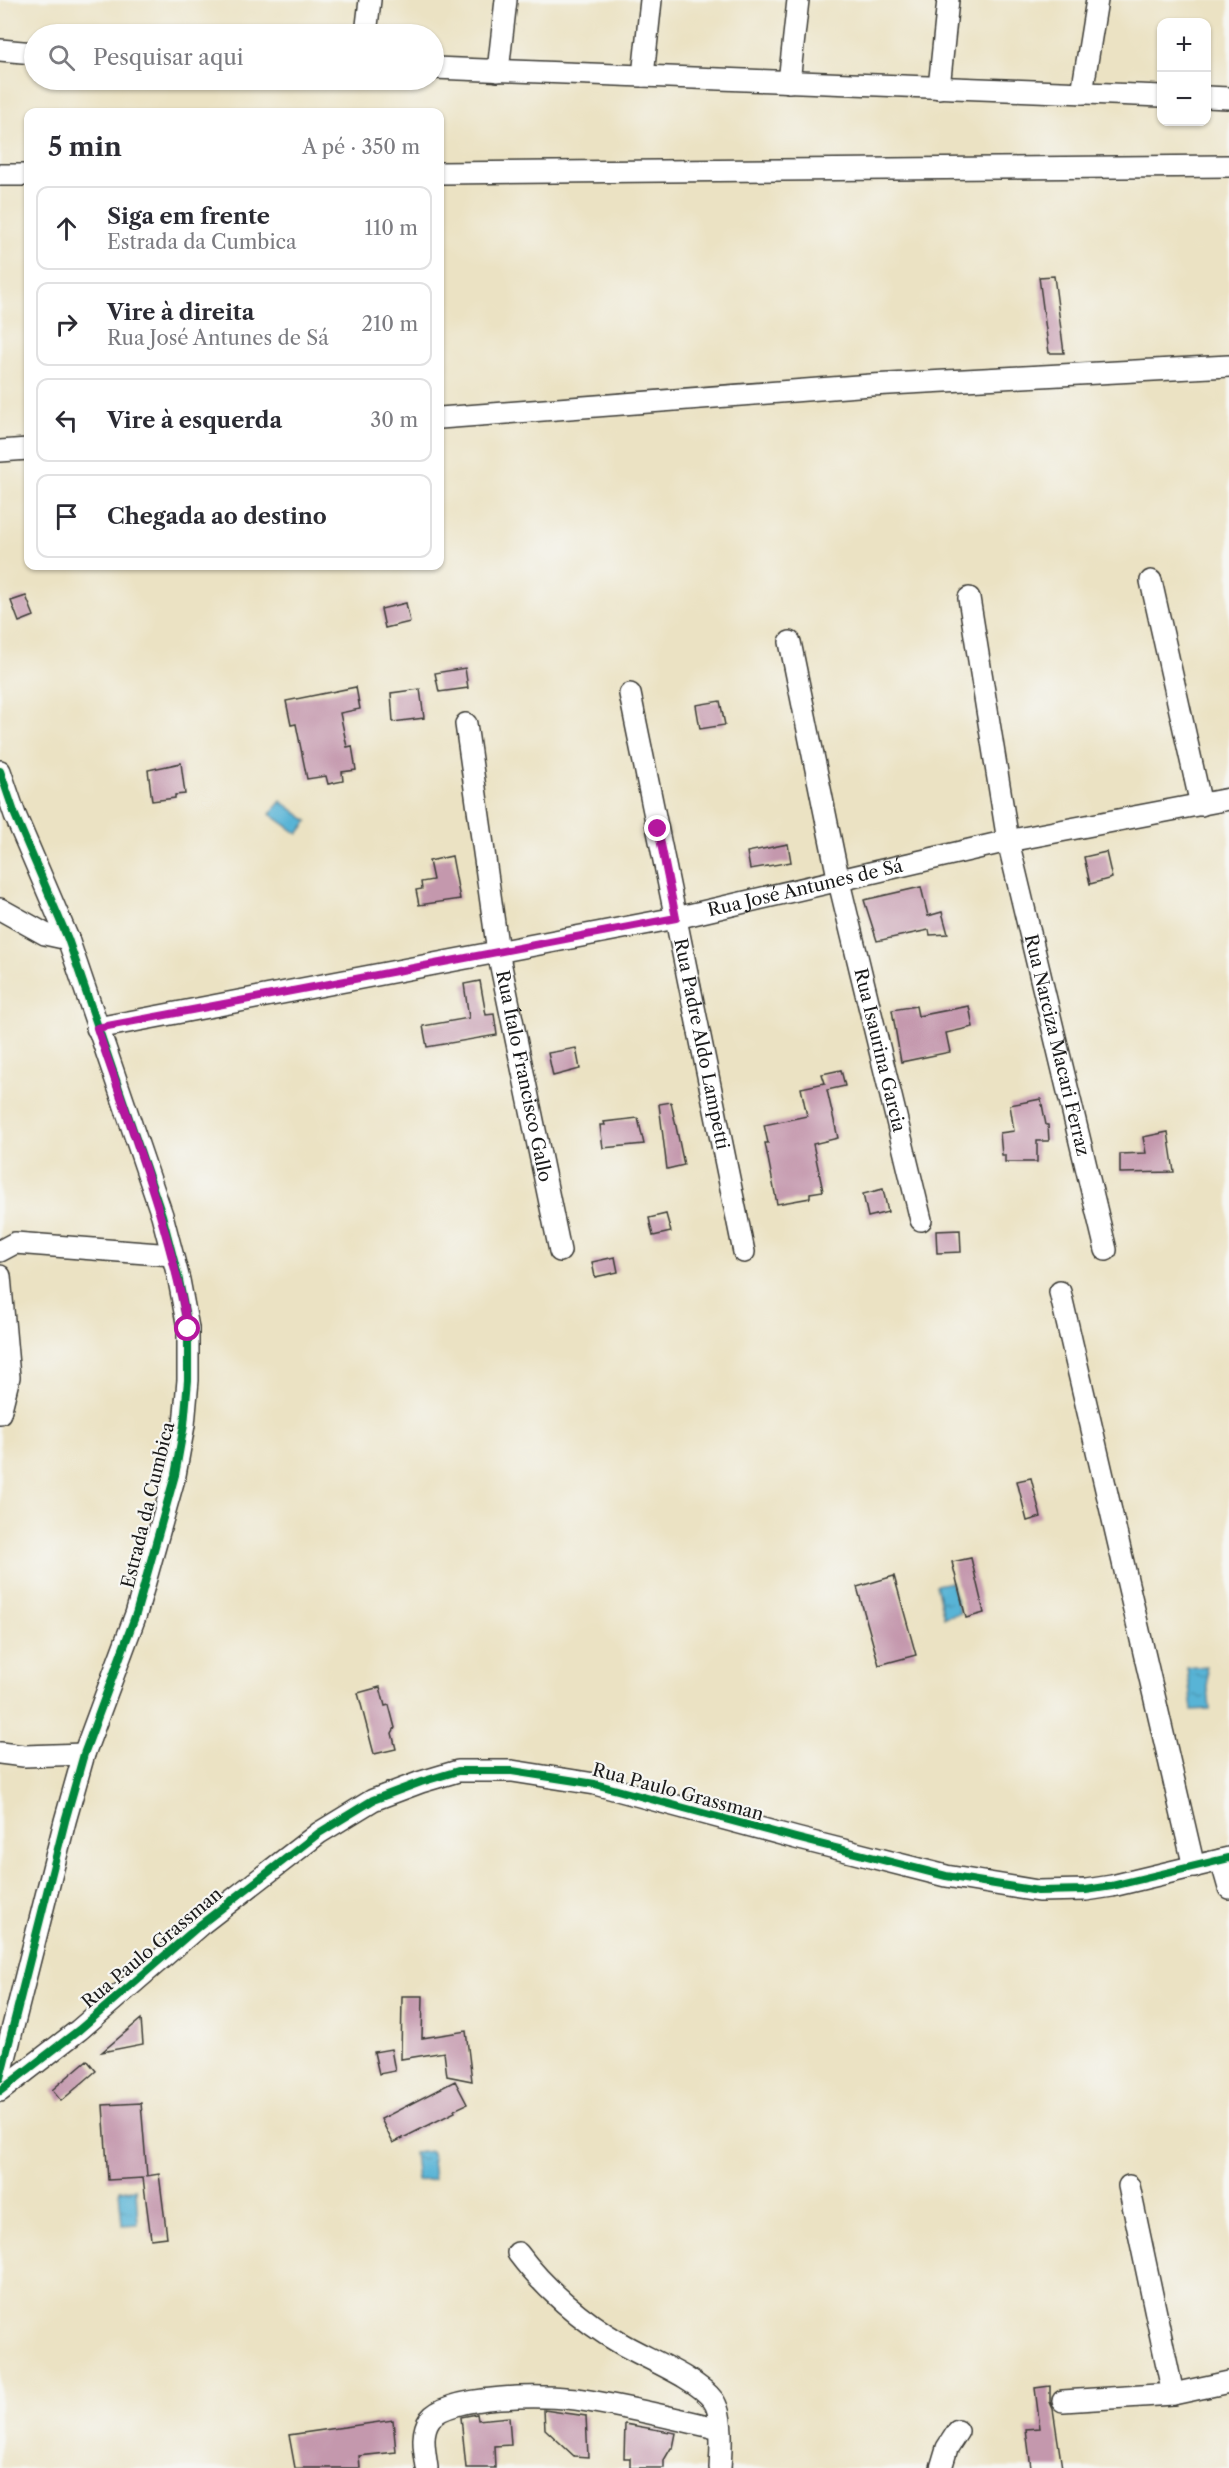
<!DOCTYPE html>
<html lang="pt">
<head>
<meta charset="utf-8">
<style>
  :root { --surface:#fff; --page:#f2f2f3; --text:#2b2b33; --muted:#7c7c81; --line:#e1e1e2 }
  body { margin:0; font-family:"Libre Caslon Text",serif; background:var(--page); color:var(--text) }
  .controls { position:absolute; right:18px; top:18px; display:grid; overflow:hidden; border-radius:12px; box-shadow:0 2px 4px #0004 }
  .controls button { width:54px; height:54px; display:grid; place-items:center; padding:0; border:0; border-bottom:2px solid var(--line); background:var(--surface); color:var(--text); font:30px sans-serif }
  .stop { position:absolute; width:18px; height:18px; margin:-14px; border:4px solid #b5179e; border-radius:50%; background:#fff }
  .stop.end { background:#b5179e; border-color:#fff; box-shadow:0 2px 6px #0008 }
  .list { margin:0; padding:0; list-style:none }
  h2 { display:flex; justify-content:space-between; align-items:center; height:78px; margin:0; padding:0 24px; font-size:26px }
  h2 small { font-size:20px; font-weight:400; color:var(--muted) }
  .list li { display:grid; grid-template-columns:39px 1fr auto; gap:18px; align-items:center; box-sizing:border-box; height:84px; margin:0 12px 12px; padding:0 12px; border:2px solid var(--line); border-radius:12px }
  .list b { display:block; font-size:22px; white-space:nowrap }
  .list p { margin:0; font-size:20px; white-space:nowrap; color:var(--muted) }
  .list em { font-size:20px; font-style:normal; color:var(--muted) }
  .icon { flex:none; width:33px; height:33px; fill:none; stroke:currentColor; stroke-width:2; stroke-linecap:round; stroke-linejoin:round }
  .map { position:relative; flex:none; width:1229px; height:2468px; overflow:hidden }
  .search { position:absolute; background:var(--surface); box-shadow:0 2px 4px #0004; left:24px; top:24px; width:420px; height:66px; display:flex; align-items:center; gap:15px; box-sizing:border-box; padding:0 21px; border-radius:33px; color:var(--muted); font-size:22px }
  .panel { position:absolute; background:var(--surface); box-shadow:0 2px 4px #0004; left:24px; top:108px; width:420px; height:462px; border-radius:12px }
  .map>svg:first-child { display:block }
</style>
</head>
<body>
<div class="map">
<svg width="1229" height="2468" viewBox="0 0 1229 2468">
  <defs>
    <pattern id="water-ripples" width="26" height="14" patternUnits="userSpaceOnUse" patternTransform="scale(1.5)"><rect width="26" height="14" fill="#58b4d6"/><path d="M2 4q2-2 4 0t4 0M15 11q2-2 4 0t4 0" fill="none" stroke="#4892ad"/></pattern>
  </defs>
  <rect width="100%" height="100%" fill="#f6f6f2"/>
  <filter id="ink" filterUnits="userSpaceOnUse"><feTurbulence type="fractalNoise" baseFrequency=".0167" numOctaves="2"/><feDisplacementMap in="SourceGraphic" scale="12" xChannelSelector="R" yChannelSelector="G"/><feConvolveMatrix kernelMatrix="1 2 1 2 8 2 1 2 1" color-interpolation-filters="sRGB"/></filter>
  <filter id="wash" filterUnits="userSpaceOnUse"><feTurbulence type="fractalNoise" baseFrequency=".008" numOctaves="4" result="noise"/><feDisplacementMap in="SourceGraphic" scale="24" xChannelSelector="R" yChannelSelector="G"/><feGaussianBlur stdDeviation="1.35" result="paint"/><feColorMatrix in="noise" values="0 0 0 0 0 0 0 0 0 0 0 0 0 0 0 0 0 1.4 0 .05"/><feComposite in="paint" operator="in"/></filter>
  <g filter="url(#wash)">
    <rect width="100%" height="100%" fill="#ebe2c3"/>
    <path fill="url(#water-ripples)" stroke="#3a6879" stroke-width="1.5" d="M281,801l27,20 -10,13 -28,-20z
      M951,1582l9,31 -16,4 -8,-32z
      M1206,1666l4,43 -18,1 -5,-42z
      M431,2151l3,28 -17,2 -3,-28z
      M136,2189l2,35 -16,1 -3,-35z"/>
    <g id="blocks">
      <path fill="#c498ad" d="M1054,276l10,77h-15l-10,-76z
        M26,596l8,20 -15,6 -8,-21z
        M406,603l4,19 -25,6 -4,-19z
        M465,668l3,20 -29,4 -4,-19z
        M356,687l4,22 -20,4 7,34 5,-1 4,24 -14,2 1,9 -15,3 -2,-8 -19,3 -11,-55 -5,1 -5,-24z
        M420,689l4,29 -31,4 -2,-29z
        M720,701l5,24 -25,4 -4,-24z
        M181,763l4,31 -10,1v3l-23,3 -4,-31z
        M788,844l3,18 -41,7 -3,-17z
        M1106,852l6,26 -22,6 -6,-27z
        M452,856l8,43 -41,6 -3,-15 6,-1 -1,-7 12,-2 -4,-19z
        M921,887l7,29 14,-4 6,22 -18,1 -1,-5 -52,11 -13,-41z
        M480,981l6,34 8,-1 3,21 -70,12 -4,-21 46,-8 -5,-34z
        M916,1006l2,10 51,-10 4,21 -27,6 4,19 -49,10 -9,-52z
        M576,1048l4,21 -27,7 -5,-23z
        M841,1070l4,16 -18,4 11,48 -25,6 10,47 -13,2v5l-33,6 -12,-61h3l-4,-18 43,-9 -6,-28 24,-5 -3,-9z
        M1041,1099l5,26h2l1,16h-12v21h-32v-7h-3l-2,-22 14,-2 -4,-26z
        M671,1102l13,63 -17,4 -8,-65z
        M638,1118l6,26 -41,4 -3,-23h5l-1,-3z
        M1168,1132l6,40 -54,1v-19l26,-1 -3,-16z
        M883,1189l5,23 -20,5 -5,-23z
        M666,1214l5,18 -18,4 -4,-18z
        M960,1230l1,22 -24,1 -1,-22z
        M615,1257l3,15 -23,5 -3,-15z
        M1031,1478l10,39 -14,4 -10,-40z
        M971,1558l13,55 -18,5 -14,-56z
        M894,1576l22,79 -37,10 -22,-78z
        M380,1687l5,19 4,-1 6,23 -3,5 4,16 -22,5 -16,-61z
        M402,1996h21l-1,42 44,-7 6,50 -25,-5 -3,-24 -43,7z
        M141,2019l2,25 -41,8z
        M391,2049l4,22 -16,3 -5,-22z
        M87,2060l9,11 -35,30 -9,-11z
        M455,2081l12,23 -13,6 1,2 -62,31 -12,-24z
        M141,2103l6,73 12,-2 8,63 -16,2 -8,-61 -35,2 -5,-75z
        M1050,2386v16l3,7 9,59h-31l-5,-39 14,-1 -5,-40z
        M544,2410l42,6 2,41 -14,-1 -29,-27z
        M477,2414l1,6 31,-3 2,28 -17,1 1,22h-29l-5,-51z
        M393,2420l3,32 -37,4 1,12h-65l-6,-33z
        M625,2424l51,9 -3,15h-2l-7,12v8h-34v-10h-6z"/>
    </g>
  </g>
  <g filter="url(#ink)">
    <use href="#blocks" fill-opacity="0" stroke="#3b3a35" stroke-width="1.5"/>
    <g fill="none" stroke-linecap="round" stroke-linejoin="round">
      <g stroke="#3b3a35" stroke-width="24">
        <g id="minor">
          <path d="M366,34l4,-34"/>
          <path d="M0,50l34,3"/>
          <path d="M434,68l728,28"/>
          <path d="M498,71l8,-71"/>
          <path d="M643,76l8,-76"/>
          <path d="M789,82l9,-82"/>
          <path d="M939,88l9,-88"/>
          <path d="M1082,93l15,-93"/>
          <path d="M1206,97l23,1"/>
          <path d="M440,173l789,-7"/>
          <path d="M0,175h28"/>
          <path d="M440,418l431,-33 358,-19"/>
          <path d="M0,451l28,-2"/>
          <path d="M1151,581l50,224"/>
          <path id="s1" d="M969,598l39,243 98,409"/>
          <path id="s2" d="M790,642l49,240 82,338"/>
          <path id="s3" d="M630,694l114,558"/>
          <path id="s4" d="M466,724l32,228 62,299"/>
          <path d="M0,771l15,44 53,124 94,276 17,65 9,48v52l-4,45 -9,50 -18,64 -21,75 -52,140 -19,67 -65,257"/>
          <path d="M0,909l45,25 23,5"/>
          <path id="s5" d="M97,1028l579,-110 332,-77 221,-42"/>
          <path d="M0,1251l15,-8 157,12"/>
          <path d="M0,1276l9,101 -9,36"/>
          <path d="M1060,1292l134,575"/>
          <path d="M0,1753l24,3 60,-2"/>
          <path d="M1221,1860l8,28"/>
          <path d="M0,2091l79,-61 121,-105 119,-92 54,-33 48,-18 37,-11h54l83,13 201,54 150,38 92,15 48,-1 26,-4 117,-28"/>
          <path d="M518,2253c26,35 64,68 102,90 25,15 77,35 93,57 11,15 8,51 7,68"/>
          <path d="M1173,2394l56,-12"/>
          <path d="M1063,2401l110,-7 -44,-208"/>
          <path d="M427,2468c-2,-16 -7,-35 3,-49 19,-25 117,-24 146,-20 49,7 97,19 144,30"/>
          <path d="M941,2468l6,-20 11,-17"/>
        </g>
      </g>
      <use href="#minor" stroke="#fff" stroke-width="21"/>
      <g stroke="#f6f6f2" stroke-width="11">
        <path id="cycleway" d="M0,771l15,44 53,124 94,276 17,65 9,48v52l-4,45 -9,50 -18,64 -21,75 -52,140 -19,67 -65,257
          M0,2091l79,-61 121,-105 119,-92 54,-33 48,-18 37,-11h54l83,13 201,54 150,38 92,15 48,-1 26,-4 117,-28"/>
      </g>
      <use href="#cycleway" stroke="#00873e" stroke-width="8"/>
    </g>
  </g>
  <g fill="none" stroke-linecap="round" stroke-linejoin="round" filter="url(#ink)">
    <path stroke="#b5179e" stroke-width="8" d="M188,1329c-19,-104 -57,-201 -91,-301l579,-110 -18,-89"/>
  </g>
  <g text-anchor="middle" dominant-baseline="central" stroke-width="4.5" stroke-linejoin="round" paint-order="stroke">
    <g font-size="18" fill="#1c1c1c" stroke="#f6f6f2">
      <text stroke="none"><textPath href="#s5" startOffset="722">Rua José Antunes de Sá</textPath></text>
      <text stroke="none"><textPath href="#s3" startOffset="357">Rua Padre Aldo Lampetti</textPath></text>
      <text stroke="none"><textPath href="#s1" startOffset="456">Rua Narciza Macari Ferraz</textPath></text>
      <text stroke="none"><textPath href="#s2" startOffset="418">Rua Isaurina Garcia</textPath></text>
      <text stroke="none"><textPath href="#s4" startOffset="357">Rua Ítalo Francisco Gallo</textPath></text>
      <text transform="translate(148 1505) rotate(-76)">Estrada da Cumbica</text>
      <text transform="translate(678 1792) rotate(15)">Rua Paulo Grassman</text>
      <text transform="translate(152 1948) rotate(-40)">Rua Paulo Grassman</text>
    </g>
  </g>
</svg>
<div class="controls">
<button>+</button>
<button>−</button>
</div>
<div class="stop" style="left:188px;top:1329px"></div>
<div class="stop end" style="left:658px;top:829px"></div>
<div class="search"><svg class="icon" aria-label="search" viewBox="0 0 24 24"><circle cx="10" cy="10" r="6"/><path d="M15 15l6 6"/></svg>Pesquisar aqui</div>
<section class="panel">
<h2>5 min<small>A pé · 350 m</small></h2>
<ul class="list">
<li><svg class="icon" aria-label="ahead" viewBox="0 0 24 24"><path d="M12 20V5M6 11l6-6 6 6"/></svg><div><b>Siga em frente</b><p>Estrada da Cumbica</p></div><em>110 m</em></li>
<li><svg class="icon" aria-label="right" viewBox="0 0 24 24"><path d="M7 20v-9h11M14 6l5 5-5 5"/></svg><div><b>Vire à direita</b><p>Rua José Antunes de Sá</p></div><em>210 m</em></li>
<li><svg class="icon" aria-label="left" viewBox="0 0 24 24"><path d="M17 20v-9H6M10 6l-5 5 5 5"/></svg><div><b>Vire à esquerda</b></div><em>30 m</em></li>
<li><svg class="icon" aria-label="arrive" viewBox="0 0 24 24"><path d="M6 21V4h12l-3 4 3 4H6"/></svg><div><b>Chegada ao destino</b></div></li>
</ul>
</section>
</div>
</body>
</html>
